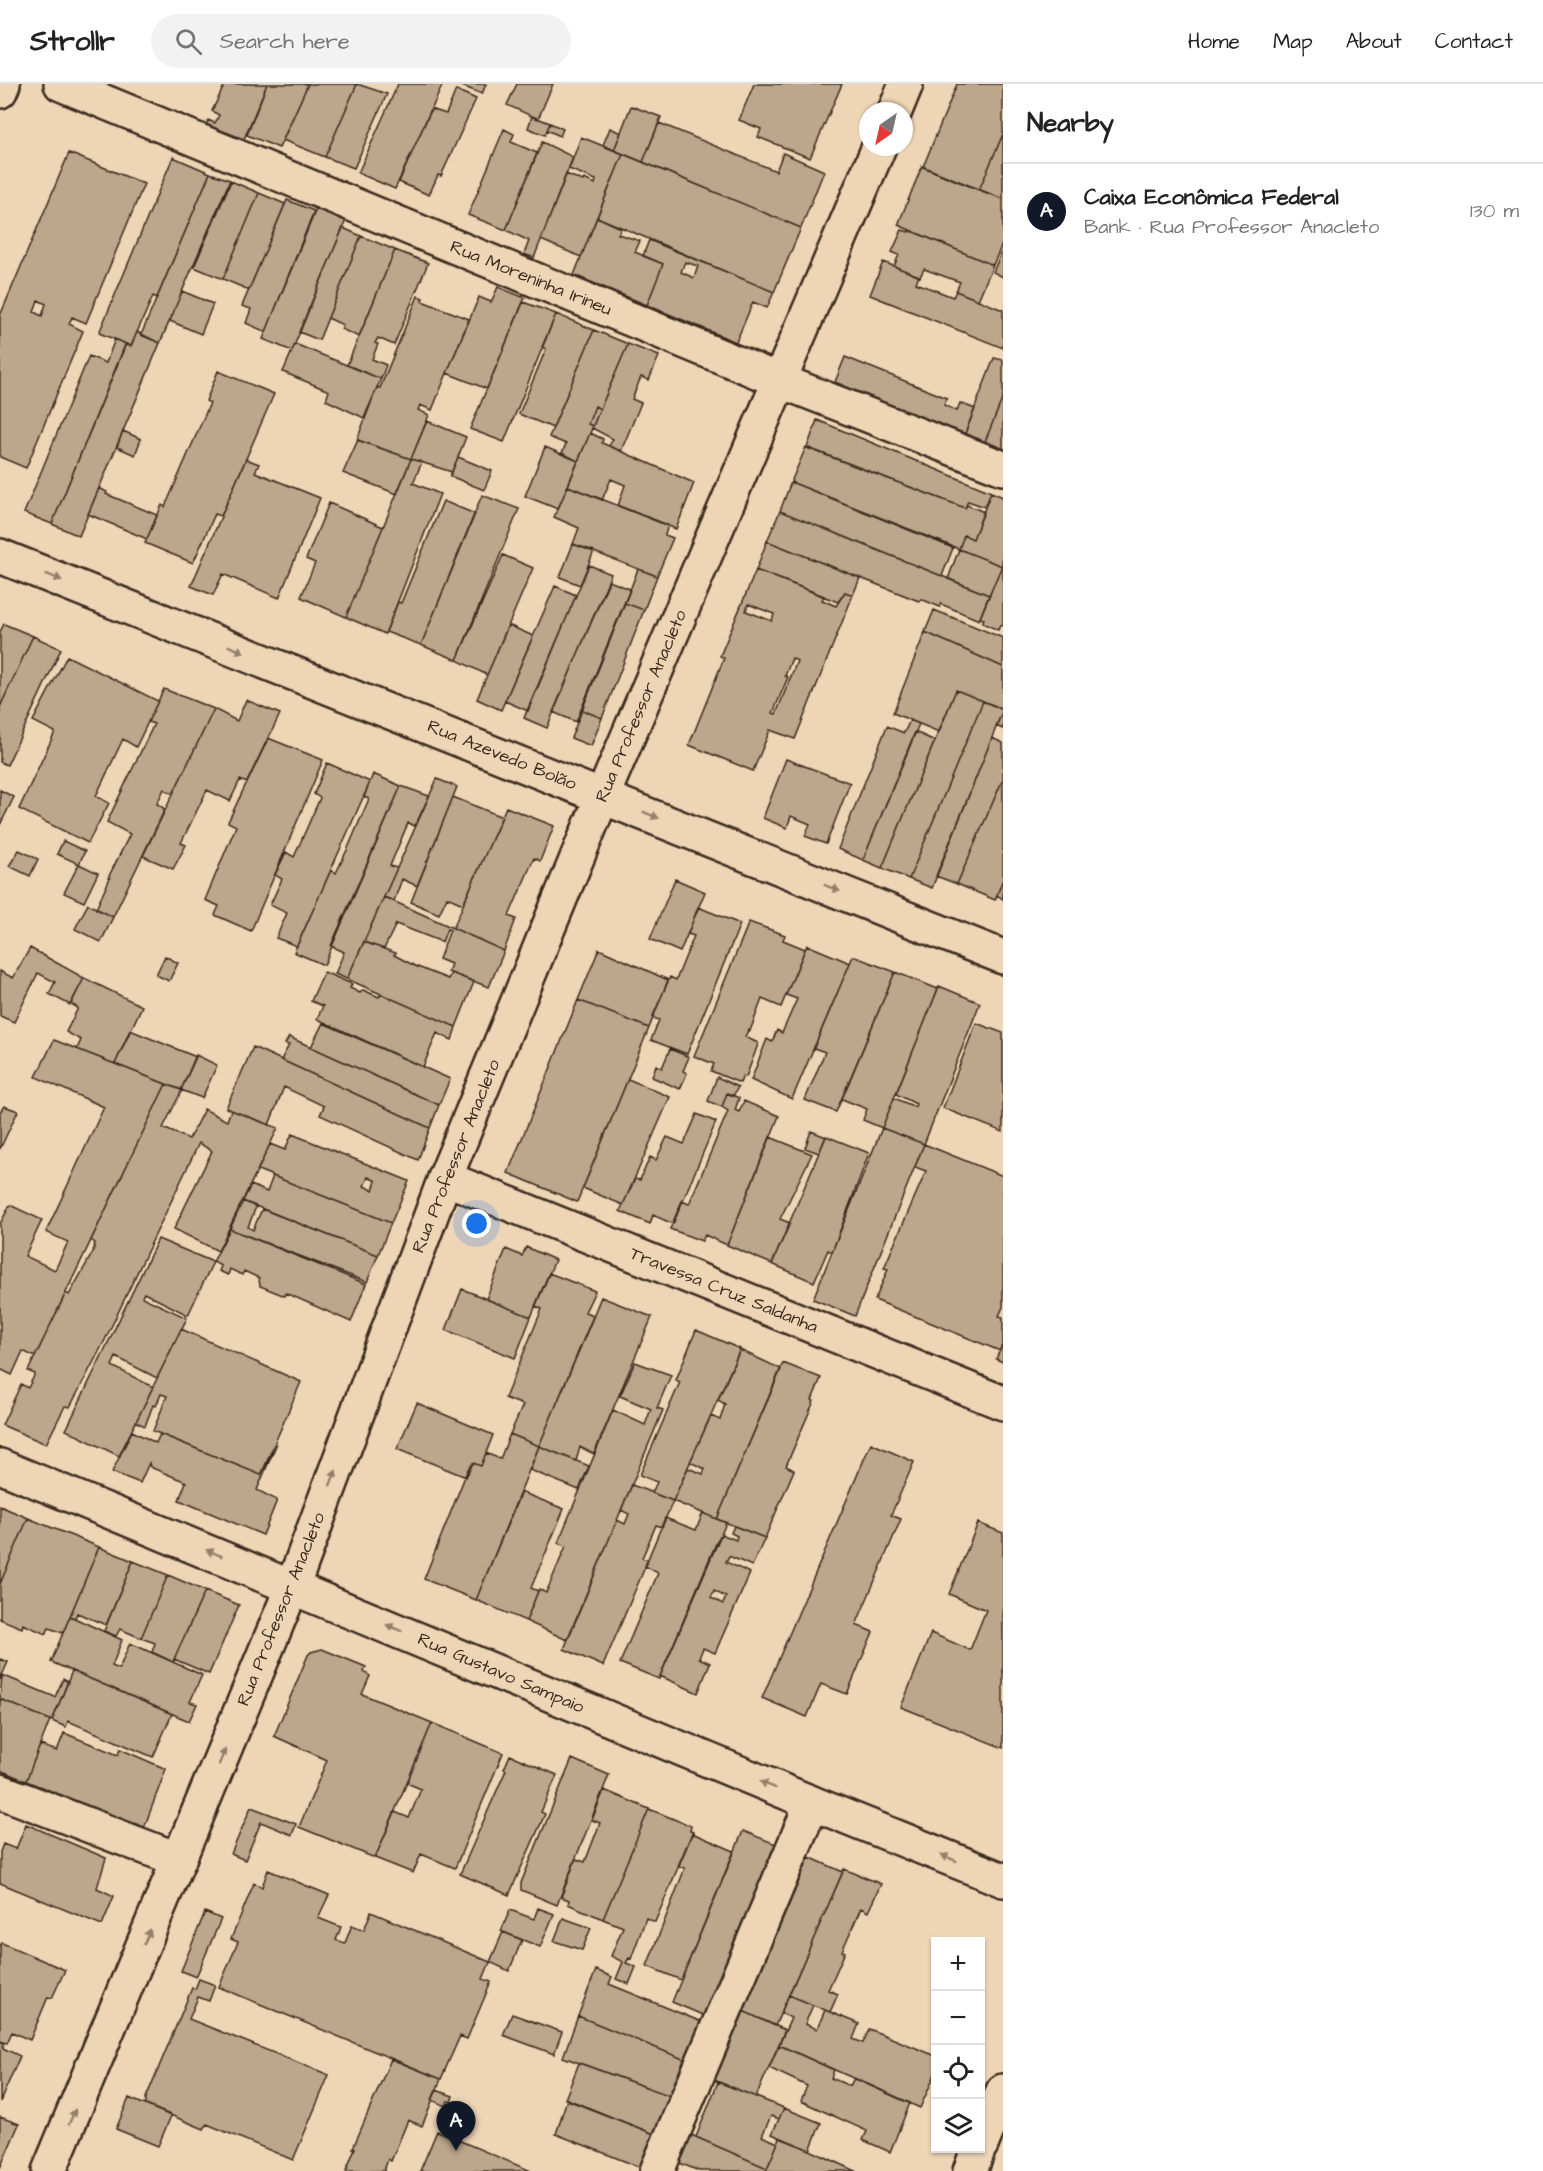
<!DOCTYPE html>
<html lang="en">
<head>
<meta charset="utf-8">
<style>
  :root { --surface:#fff; --page:#f2f2f2; --text:#222; --muted:#767676; --line:#e0e0e0; --accent:#111827 }
  body { margin:0; font-family:"Architects Daughter",sans-serif; background:var(--page); color:var(--text) }
  .controls { position:absolute; right:18px; bottom:18px; display:grid; overflow:hidden; border-radius:0px; box-shadow:0 2px 4px #0004 }
  .controls button { width:54px; height:54px; display:grid; place-items:center; padding:0; border:0; border-bottom:2px solid var(--line); background:var(--surface); color:var(--text); font:30px sans-serif }
  .compass { position:absolute; left:859px; top:18px; width:54px; height:54px; border-radius:50%; background:var(--surface); box-shadow:0 2px 4px #0004; rotate:214deg }
  .you { position:absolute; left:477px; top:1140px; width:21px; height:21px; margin:-15px; border:4px solid #fff; border-radius:50%; background:#1a73e8; box-shadow:0 0 0 9px #1a73e833 }
  .badge { display:grid; place-items:center; width:39px; height:39px; border-radius:50%; background:var(--accent); color:#fff; font-size:20px; font-weight:700 }
  .pin { position:absolute; translate:-50% -50px; filter:drop-shadow(0 2px 3px #0008) }
  .pin::after { content:''; position:absolute; top:32px; width:21px; height:18px; background:inherit; clip-path:polygon(0 0,100% 0,50% 100%) }
  .list { margin:0; padding:0; list-style:none }
  h2 { display:flex; justify-content:space-between; align-items:center; height:78px; margin:0; padding:0 24px; font-size:26px }
  h2 small { font-size:20px; font-weight:400; color:var(--muted) }
  .list li { display:grid; grid-template-columns:39px 1fr auto; gap:18px; align-items:center; box-sizing:border-box; height:96px; padding:0 24px; border-top:2px solid var(--line) }
  .list b { display:block; font-size:22px; white-space:nowrap }
  .list p { margin:0; font-size:20px; white-space:nowrap; color:var(--muted) }
  .list em { font-size:20px; font-style:normal; color:var(--muted) }
  .icon { flex:none; width:33px; height:33px; fill:none; stroke:currentColor; stroke-width:2; stroke-linecap:round; stroke-linejoin:round }
  .map { position:relative; flex:none; width:1003px; height:2087px; overflow:hidden }
  header { display:flex; align-items:center; gap:36px; box-sizing:border-box; height:84px; padding:0 30px; background:var(--surface); border-bottom:2px solid var(--line) }
  header strong { font-size:28px }
  nav { display:flex; gap:33px; margin-inline-start:auto; font-size:21px }
  .search { width:420px; height:54px; background:var(--page); display:flex; align-items:center; gap:15px; box-sizing:border-box; padding:0 21px; border-radius:33px; color:var(--muted); font-size:22px }
  main { display:flex }
  aside { flex:1; background:var(--surface) }
  .map>svg:first-child { display:block }
</style>
</head>
<body>
<header>
<strong>Strollr</strong>
<div class="search"><svg class="icon" aria-label="search" viewBox="0 0 24 24"><circle cx="10" cy="10" r="6"/><path d="M15 15l6 6"/></svg>Search here</div>
<nav><a>Home</a><a>Map</a><a>About</a><a>Contact</a></nav>
</header>
<main>
<div class="map">
<svg width="1003" height="2087" viewBox="0 0 1003 2087">
  <rect width="100%" height="100%" fill="#eed5b6"/>
  <filter id="ink" filterUnits="userSpaceOnUse"><feTurbulence type="fractalNoise" baseFrequency=".0167" numOctaves="2"/><feDisplacementMap in="SourceGraphic" scale="12" xChannelSelector="R" yChannelSelector="G"/><feConvolveMatrix kernelMatrix="1 2 1 2 8 2 1 2 1" color-interpolation-filters="sRGB"/></filter>
  <g filter="url(#ink)">
    <path fill="#bca68c" stroke="#3b2a1e" stroke-width="1.5" fill-rule="evenodd" d="M225,0h42l-23,55 -38,-14 2,-5 7,3 4,-8 -7,-4z
      M267,0h41l-29,64 -32,-13z
      M308,0h49l-32,73 -42,-17z
      M357,0l30,10 -33,74 -29,-11z
      M398,0h45l-48,105 -37,-16z
      M457,0h29l-4,10z
      M517,0h36l-15,35 -31,-14z
      M754,0h88l-32,74 -52,-21 3,-8 -22,-9z
      M957,0h46v50l-24,56 -56,-23z
      M456,6l20,9 -35,77 -3,-1 -9,20 -30,-13 32,-73 15,5z
      M631,22l30,11 -18,45 -29,-12z
      M532,32l18,7 -5,12 -17,-7z
      M550,39l13,6 -3,7 -13,-6z
      M659,39l117,48 7,-18 41,18 -23,57 -158,-66z
      M610,44l11,5 -7,17 -11,-5z
      M504,45l10,5 -3,8 26,11 -31,77 -38,-15z
      M1003,50v65l-24,-9z
      M581,53l42,17 -42,103 -40,-17 25,-66 17,7 1,-2 11,5 1,-4 -27,-11z
      M542,58l31,15 -39,101 -10,-4 5,-13 -23,-11z
      M69,69l75,31 -58,139 -14,-6 -3,7 14,7 -57,137 -26,-11v-141zM38,216l8,4 -4,12 -8,-4z
      M623,70l178,74 -27,64 -177,-75z
      M173,73l37,16 -53,125 -4,-2 -22,50 -32,-13z
      M922,82l81,33v43l-10,23 -95,-40z
      M210,89l20,7 -70,163 -19,-8z
      M231,97l28,12 -36,86 -29,-12z
      M259,109l26,11 -36,86 -26,-11z
      M287,116l27,11 -48,121 -20,-9 5,-14 -9,-3z
      M316,125l30,11 -54,131 -29,-12z
      M597,133l24,11 -3,6 22,7 -5,11 28,12 -16,41 -73,-30z
      M343,144l18,8 -42,104 -20,-8z
      M902,146l7,2v-2l84,35 -15,35 -22,-9 4,-9 -36,-13 -4,8 -26,-11 5,-11 -7,-3z
      M361,152l34,14 -36,87 -18,-8 2,-4 -15,-7z
      M649,156l125,52 -7,16 -14,-6 -17,40 -89,-37 16,-41 -20,-8zM685,178l13,4 -4,12 -13,-6z
      M1003,165v28l-10,-5z
      M395,166l33,13 -34,82 -16,-7 -3,5 3,1 -6,15 14,6 -5,14 -34,-14z
      M883,178l36,14 -3,7 37,14 3,-6 47,19v38l-133,-53z
      M498,203l27,11 -38,91 -40,-16 32,-76 12,5z
      M182,207l31,13 -12,30 -31,-13z
      M418,212l5,2 -1,3 47,18 -37,91 -12,-5 -2,5 11,5 -18,44 -54,-19 20,-53 3,1z
      M523,218l33,12 -52,128 -34,-13z
      M556,230l38,16 -41,98 -34,-14 27,-65 -4,-2z
      M594,246l34,14 -28,65 -5,-3 -7,18 5,2 -15,35 -16,-8 4,-9 -17,-7z
      M137,248l23,11 -81,193 -27,-12 73,-179 6,1z
      M115,255l11,5 -74,180 -28,-11 65,-157 17,7z
      M295,260l86,35 -17,39 -38,-18 3,-9 -46,-19z
      M628,260l31,12 -10,24 -8,-3 -9,22 9,4 -20,48 -12,-5 4,-7 -21,-11z
      M845,273l102,41 -3,7 13,6 3,-8 15,6 -11,27 -129,-54z
      M994,274l9,2v37l-19,47 -20,-8z
      M218,287l56,23 -53,122 -6,-2 -22,49 -48,-20 17,-38 3,2 45,-104 -4,-2z
      M1003,313v55l-19,-8z
      M595,322l5,3 -7,17 -5,-2z
      M817,336l174,72 -6,15 -17,-6 -3,7 -158,-60z
      M427,337l39,16 -14,35 -41,-13z
      M123,347l18,8 -6,16 -18,-8z
      M590,349l13,6 -1,4 92,40 -18,46 -58,-23 7,-21 -14,-6 -9,21 -34,-14z
      M358,356l53,19 -14,35 -54,-21z
      M545,363l33,14 -20,48 -33,-13z
      M806,363l159,61 2,-3 17,7 -11,27 -9,-4 -5,14 -168,-67z
      M458,373l34,14 -8,19 -34,-14z
      M246,375l13,5 -4,8 65,26 -41,100 -56,-24 -10,21 -22,-9z
      M411,375l11,3 -9,21 27,11 -55,140 -39,-17z
      M791,398l162,66 -11,28 -162,-65z
      M568,402l100,39 -3,10 8,3 -16,38 -84,-32 6,-16 -25,-11z
      M99,404l8,4 -1,2 51,21 -10,24 -59,-25z
      M991,408l12,5 -1,69 -43,-17 5,-14 9,4z
      M482,411l37,14 -62,151 -36,-15z
      M443,417l32,13 -54,131 -35,-13 12,-30 3,1z
      M329,419l54,24 -37,90 -45,-20 14,-34 -9,-4z
      M780,427l209,84 -10,25 -38,-16 -1,3 -19,-8 -2,2 -152,-60z
      M767,457l93,37 -7,17 -8,-3 -7,10 -82,-32z
      M573,460l21,7 -14,34 -20,-8z
      M959,465l43,17 -13,29 -41,-16z
      M503,471l30,13 -46,107 -30,-15z
      M1003,479v63l-3,-1 -2,5 -16,-7 2,-4 -4,-1z
      M589,481l22,9 -64,154 -23,-10z
      M638,485l19,7 -13,34 -19,-7z
      M756,486l68,26 -2,4 14,6 9,-14 8,3 -58,144 -25,-9 -17,41 -64,-26 35,-87 -4,-2zM748,520l26,10 -2,7 -26,-10zM792,574l5,3 -21,53 -3,-1 15,-36 -3,-1z
      M609,497l21,8 -54,133 -23,-10z
      M555,502l21,9 -48,116 -23,-10z
      M625,519l19,7 -42,108 -20,-8z
      M934,526l69,28v29l-78,-35z
      M4,540l29,12 -33,71v-75z
      M508,541l25,11 -32,74 -24,-11z
      M925,548l78,35v42l-47,-19 -17,42 -46,-19z
      M33,552l28,13 -54,116 -7,-3v-55z
      M67,572l91,45 -22,46 -13,-8 -27,57 13,7 -21,40 -69,-34 36,-77 -22,-11z
      M164,605l50,20 -41,85 -9,-5 -7,15 8,5 -52,108 -17,-8 14,-31h-2l22,-44 -23,-12 47,-98 -6,-2z
      M956,606l27,11 -74,178 -27,-11z
      M246,616l34,14 -33,69 -7,-3 -10,21 -23,-11 -26,53 5,2 -13,24 -30,-13 71,-147 23,12z
      M983,617l20,9 -71,178 -23,-9z
      M582,626l20,8 -11,28 -20,-8z
      M1003,626v19l-7,-3z
      M910,636l9,4 -56,136 -25,-11 49,-123 17,7z
      M915,648l20,9 -53,127 -19,-8z
      M268,654l55,22 -72,171 -36,-16 4,-9 -14,-6 31,-74 -8,-4z
      M992,654l11,5v36l-46,105 -21,-8z
      M786,675l64,24 -24,61 -21,-8 5,-12 -19,-8 -4,12 -24,-10z
      M327,679l43,19 -73,164 -21,-8 11,-25 -17,-8 12,-26 -7,-4 11,-23 8,5 26,-59 -6,-4z
      M373,690l28,12 -77,179 -30,-13 37,-82 5,3 12,-25 21,-49 -5,-2z
      M437,695l20,8 -40,99 -15,-7 -8,22 -10,-4z
      M1003,695v100l-8,21 -38,-16z
      M401,702l28,10 -14,30 -7,-3 -18,43 7,2 -50,111 -12,-5 9,-22 -13,-6z
      M0,706l14,7 -14,28z
      M453,713l49,20 -39,87 -16,-7 -8,17 -28,-12z
      M506,723l48,19 -14,35 -6,-3 -25,58 7,3 -12,32 -51,-23z
      M63,757l22,10 -6,13 -22,-10z
      M19,766l19,9 -8,17 -21,-10z
      M79,780l19,9 -14,29 -20,-9z
      M675,795l30,13 -25,60 -30,-13z
      M1003,795v20l-6,-4z
      M384,813l120,54 -15,36 -41,-15 3,-8 -12,-5 11,-29 -3,-1 -5,13 -46,-18 -12,25 -20,-7z
      M88,820l25,13 -12,25 -26,-13z
      M698,823l42,17 -53,130 -36,-14 8,-20 -6,-2v-2l17,-39 6,3 18,-44 -6,-2z
      M749,838l36,13 -2,5 22,9 -24,58 -19,-8 -12,32 -2,-1 -3,7 13,6 -1,4 -11,30 -3,-1 -3,7 -29,-12 3,-7 -20,-8z
      M364,858l32,11 -2,2 21,11 33,13 3,-6 23,9 -18,45 -109,-48z
      M807,861l43,18 -58,136 -41,-19 16,-41 5,3 5,-12 5,3 15,-34 -11,-4z
      M30,864l54,30 -14,27 -21,-11 6,-12 -17,-9 -24,49 -14,-6v-45l13,7z
      M599,865l69,31 -19,48 -71,-28z
      M165,872l13,7 -9,18 -13,-6z
      M853,872l42,16 -59,140 -31,-12 20,-48 -11,-4z
      M324,888l28,12 -2,4 10,5 3,-3 16,7 2,-3 75,33 -4,13 -15,-7 -14,34 -106,-48 6,-13 -12,-5z
      M895,888l43,17 -56,139 -19,-8 4,-11 -25,-10z
      M84,894l58,28 -27,58 -38,-15 4,-9 -15,-8 12,-24 -7,-4z
      M939,902l41,17 -56,141 -42,-16 12,-30 21,9 1,-3 -20,-10z
      M578,916l71,28 -72,174 -69,-29z
      M323,939l127,56 -11,26 -128,-58z
      M976,939l27,10v99l-60,-24z
      M130,946l66,27 -15,33 -66,-26z
      M289,953l150,68 -9,23 -149,-68 8,-15 -4,-1z
      M54,956l112,44 -131,273 -12,-6 -11,24 -12,-6v-145l10,-19 32,15 -17,36 30,14 13,-28 -22,-10 58,-125 -68,-30z
      M253,963l177,81 -12,32 -98,-45 4,-9 -40,-19 -15,38 -43,-17z
      M670,965l19,8 -6,14 4,2 -7,16 -28,-12 4,-12 6,3z
      M196,971l21,10 -15,33 -21,-8z
      M717,993l21,10 -5,9 -6,-3 -5,14 -14,-6z
      M628,995l42,18 -47,108 -40,-17z
      M166,1000l16,6 -19,38 26,11 15,-30 23,12 4,-11 47,18 -60,123 -44,-22 38,-78 -13,-8 -95,199 -34,65 -5,-1 -19,38 -44,-19 19,-41 7,4 7,-14 -7,-3 38,-78 3,2 24,-43 2,-9 -4,-3z
      M727,1009l12,5 -4,12 4,2 5,-11 35,15 -52,129 -22,-10 -3,6 -32,-12 12,-28 7,3 39,-93 -6,-4z
      M4,1022l14,5 -18,38v-37z
      M697,1030l19,8 -43,102 -20,-9 -3,9 -30,-13 15,-32 5,1 10,-23 6,3 11,-23 17,7z
      M882,1044l42,16 -69,172 -42,-17z
      M811,1047l15,6 -7,16 -14,-5z
      M292,1050l117,47 -18,42 -133,-53 12,-26 15,6zM368,1093l8,4 -3,9 -9,-4z
      M826,1052l43,17 -37,99 -4,-2 -14,32 -42,-18z
      M770,1053l42,17 -32,65 10,4 -18,41 -45,-19z
      M924,1060l79,32v131l-4,9 4,1v26l-3,8 -125,-51 13,-31 -4,-1 42,-97 -11,-4z
      M273,1092l118,47 -13,32 -135,-54 8,-16 16,7z
      M243,1117l13,6 -8,20 5,3 9,-21 116,46 -11,27 -137,-53z
      M230,1145l136,55 -15,38 -65,-29 -1,3 -25,-10 -1,-8 -15,-7 -2,4 -12,-6 -2,6 -9,-4 2,-5 -8,-4z
      M158,1155l55,23 -25,53 -44,-22 -2,4 45,21 -30,60 -41,-21 -4,9 41,21 -34,69 -53,-26z
      M526,1163l29,13 -24,57 -45,-18 20,-50 16,7z
      M549,1189l46,18 -10,21 9,3 -55,131 -29,-12 13,-29 -18,-7 37,-89 -7,-3z
      M462,1205l69,28 -16,41 -69,-28z
      M601,1213l51,20 -58,137 -14,-7 -4,14 -37,-15z
      M181,1245l120,53 -40,93 -108,-44 14,-35 -6,-2 -5,12 -3,-1 -8,21 -9,-4z
      M696,1246l44,19 -67,152 -21,-8 5,-11 -17,-7 40,-93 -4,-2z
      M1003,1259v19l-7,-3z
      M740,1266l41,19 -64,150 -44,-18 15,-33 15,6 2,-5 -15,-7 21,-46 9,4 5,-16 -7,-4z
      M635,1278l36,13 -14,33 6,2 -96,230 -41,-19 13,-32 7,4 20,-47 -8,-3 55,-133 32,15 6,-16 -31,-13z
      M783,1279l38,15 -9,22 2,1 -28,65 8,4 -29,68 -48,-19z
      M417,1319l76,32 -12,31 -8,-3 -7,14 -69,-28z
      M132,1347l24,12 4,-9 101,41 16,-32 -20,47 20,10 -14,35 -84,-35 7,-18 -36,-15 -1,-4 -9,20 -28,-11z
      M510,1350l29,12 -63,154 -52,-21 44,-110 5,-6 8,3 5,-13 14,6z
      M871,1359l43,19 -23,53 10,4 -45,106 17,7 -26,62 -26,-10 -14,33 -45,-19z
      M539,1362l50,20 -10,24 -49,-20z
      M632,1401l41,16 -11,26 -6,-2 -14,33 6,2 -45,106 -39,-17 53,-129 8,4 4,-10 -8,-4z
      M521,1408l43,17 -33,79 7,3 -12,30 -50,-21z
      M0,1422l28,12 -28,66z
      M703,1429l23,10 -67,156 -39,-16 38,-90 -13,-7 20,-48 31,12z
      M28,1434l71,29 -36,86 -14,-5 -3,6 -23,-10 -1,4 -22,-9v-35z
      M978,1439l25,10v215l-102,-41 30,-74 39,17 16,-40 -37,-16z
      M734,1442l31,12 -13,28 -23,-10 -3,6 24,11 -35,80 -12,-5 -4,10 11,5 -12,30 -38,-17 57,-135 4,-7 15,6 1,-4 -6,-3zM714,1507l12,6 -3,7 -12,-6z
      M99,1463l34,14 -27,64 -29,-12 -2,5 -5,-2z
      M133,1477l35,14 -27,63 -21,-9 -4,7 -12,-5z
      M168,1491l37,16 -32,71 -21,-10 3,-9 -14,-5z
      M205,1507l34,14 -30,69 -35,-15z
      M70,1532l52,24 -10,26 7,3 11,-26 72,32 -12,27 7,2 -8,17 -138,-59z
      M322,1565l44,18 -2,5 6,4 -8,18 70,29 -57,135 -76,-31 28,-67 -53,-24 34,-81 3,-3z
      M0,1575l8,3 -8,18z
      M72,1587l100,43 -19,43 -85,-36 -2,6 -14,-6z
      M2,1591l53,22 8,-18 5,3 -16,39 -52,-22z
      M0,1615l50,21 -24,61 -26,-11z
      M432,1639l71,30 -48,115 -34,-14 -8,19 -38,-15 20,-46 14,6 12,-29 -14,-6z
      M64,1649l54,22 2,-6 46,20 -22,59 -118,-47 14,-36 17,6z
      M510,1671l47,20 -16,37 4,2 -36,81 -49,-21 46,-104 -2,-1z
      M572,1675l37,16 -52,130 -36,-15v-7z
      M604,1706l45,19 -46,110 -35,-15 1,-4 -8,-3 15,-38 9,3 15,-39 -8,-3z
      M251,1723l45,17 -4,11 -31,-13 -16,38 -14,-6z
      M649,1725l42,17 -1,5 3,1 -38,90 -9,-4 -15,41 -2,-1 -3,5 10,4 -7,17 -13,-5 7,-17 -12,-6 12,-29 -20,-8z
      M26,1740l80,34 -9,30 17,8 -12,29 -102,-42v-31l3,-8 13,5z
      M743,1747l35,14 -66,174 -40,-17z
      M692,1749l42,18 -53,129 -34,-14 38,-98 -7,-2z
      M809,1773l34,15 -68,154 -32,-15z
      M844,1785l37,15 -13,28 -7,-4 -19,43 3,1 -17,38 10,4 -8,18 -41,-17z
      M268,1786l61,25 -11,23 23,9 -5,13 9,3 7,-18 12,5 7,-18 119,50 -7,17 8,3 -24,57 -7,-3 -19,43 -222,-92 19,-45 -7,-3 23,-56 8,4z
      M538,1824l16,6 -14,33 -39,-16 9,-21 24,9z
      M205,1828l16,7 -25,58 -15,-6z
      M563,1834l28,10 -9,22 -28,-9z
      M503,1848l19,8 -13,31 -19,-9z
      M2,1859l63,27 -13,28 -4,-1 -18,43 -18,-8 -5,11 -7,-2v-96z
      M596,1886l16,7 -3,7 100,41 -16,38 -115,-47z
      M199,1895l16,6 -6,16 -11,-4 -9,22 140,56 -36,85 -86,-36 -3,5 -58,-24v-7l46,-110 3,1z
      M789,1911l24,10 -8,19 12,5 8,-19 34,14 -6,15 10,4 6,-14 67,27v16l-16,36 -141,-63 12,-27 -10,-5z
      M743,1927l42,19 -29,67 -42,-17z
      M512,1930l50,18 -8,22 -51,-19z
      M578,1932l115,47 -14,36 -116,-42z
      M0,1957l4,2 -1,5 17,8 -20,46z
      M779,1961l55,25 -3,8 19,8 4,-8 56,25 -20,49 -27,-12 4,-9 -66,-30 6,-15 -38,-18z
      M391,1975l50,20 -19,47 -14,-6 -17,41 -3,-2 -4,12h-38l9,-23h-2z
      M579,1979l97,35 -12,40 -99,-39z
      M718,1998l66,26 -5,11 -8,-3 -9,20 16,7 -11,25 -71,-31z
      M436,2006l17,6 -2,6 -3,-1 -2,5 -14,-6z
      M129,2014l42,18 -13,30 -42,-17z
      M567,2015l97,39 -17,32 -91,-36z
      M784,2024l37,15 -11,27 -38,-16z
      M0,2033l19,7 -19,44z
      M437,2047l94,40h-111z
      M689,2050l78,34 -1,3h-67l-24,-10z
      M780,2054l30,12 46,21h-90z"/>
    <g fill="none" stroke-linecap="round" stroke-linejoin="round">
      <g stroke="#3b2a1e" stroke-width="38">
        <path id="minor" d="M61,0l717,296 225,88
          M895,27l11,-27
          M445,1094l558,225
          M0,1707l179,69
          M981,2061l22,-54
          M49,2087l244,-586 152,-407 158,-383 276,-648
          M657,2087l155,-368
          M970,2087l9,-23"/>
      </g>
      <g stroke="#3b2a1e" stroke-width="38">
        <path id="tertiary" d="M0,7l3,-7
          M0,472l1003,401
          M0,1382l812,337 191,77"/>
      </g>
      <use href="#minor" stroke="#eed5b6" stroke-width="33"/>
      <use href="#tertiary" stroke="#eed5b6" stroke-width="33"/>
    </g>
    <defs><path id="oneway-solid" d="M-6-.8H1V-3.2L6.5 0L1 3.2V.8H-6Z" transform="scale(1.5)"/></defs>
    <g fill="#94806a">
      <use href="#oneway-solid" transform="translate(54 493) rotate(22)"/>
      <use href="#oneway-solid" transform="translate(236 565) rotate(22)"/>
      <use href="#oneway-solid" transform="translate(651 731) rotate(22)"/>
      <use href="#oneway-solid" transform="translate(832 804) rotate(22)"/>
      <use href="#oneway-solid" transform="translate(333 1394) rotate(-69)"/>
      <use href="#oneway-solid" transform="translate(214 1469) rotate(-158)"/>
      <use href="#oneway-solid" transform="translate(394 1544) rotate(-157)"/>
      <use href="#oneway-solid" transform="translate(222 1673) rotate(-68)"/>
      <use href="#oneway-solid" transform="translate(768 1701) rotate(-157)"/>
      <use href="#oneway-solid" transform="translate(949 1774) rotate(-158)"/>
      <use href="#oneway-solid" transform="translate(147 1853) rotate(-67)"/>
      <use href="#oneway-solid" transform="translate(72 2033) rotate(-67)"/>
    </g>
  </g>
  <g text-anchor="middle" dominant-baseline="central" stroke-width="4.5" stroke-linejoin="round" paint-order="stroke">
    <g font-size="18" fill="#3b2a1e" stroke="#eed5b6">
      <text transform="translate(531 194) rotate(22)">Rua Moreninha Irineu</text>
      <text transform="translate(641 622) rotate(-67)">Rua Professor Anacleto</text>
      <text transform="translate(502 671) rotate(22)">Rua Azevedo Bolão</text>
      <text transform="translate(456 1072) rotate(-68)">Rua Professor Anacleto</text>
      <text transform="translate(724 1206) rotate(22)">Travessa Cruz Saldanha</text>
      <text transform="translate(281 1525) rotate(-68)">Rua Professor Anacleto</text>
      <text transform="translate(501 1589) rotate(23)">Rua Gustavo Sampaio</text>
    </g>
  </g>
</svg>
<div class="controls">
<button>+</button>
<button>−</button>
<button><svg class="icon" aria-label="locate" viewBox="0 0 24 24"><circle cx="12" cy="12" r="6"/><path d="M12 2v4M12 18v4M2 12h4M18 12h4"/></svg></button>
<button><svg class="icon" aria-label="layers" viewBox="0 0 24 24"><path d="M12 4l9 5-9 5-9-5zM3 14l9 5 9-5"/></svg></button>
</div>
<svg class="compass" viewBox="-18 -18 36 36"><path d="M0-13l5 13h-10z" fill="#e53935"/><path d="M0 13l5-13h-10z" fill="#767676"/></svg>
<div class="you"></div>
<div class="pin badge" style="left:456px;top:2067px">A</div>
</div>
<aside>
<h2>Nearby<small></small></h2>
<ul class="list">
<li><span class="badge">A</span><div><b>Caixa Econômica Federal</b><p>Bank · Rua Professor Anacleto</p></div><em>130 m</em></li>
</ul>
</aside>
</main>
</body>
</html>
